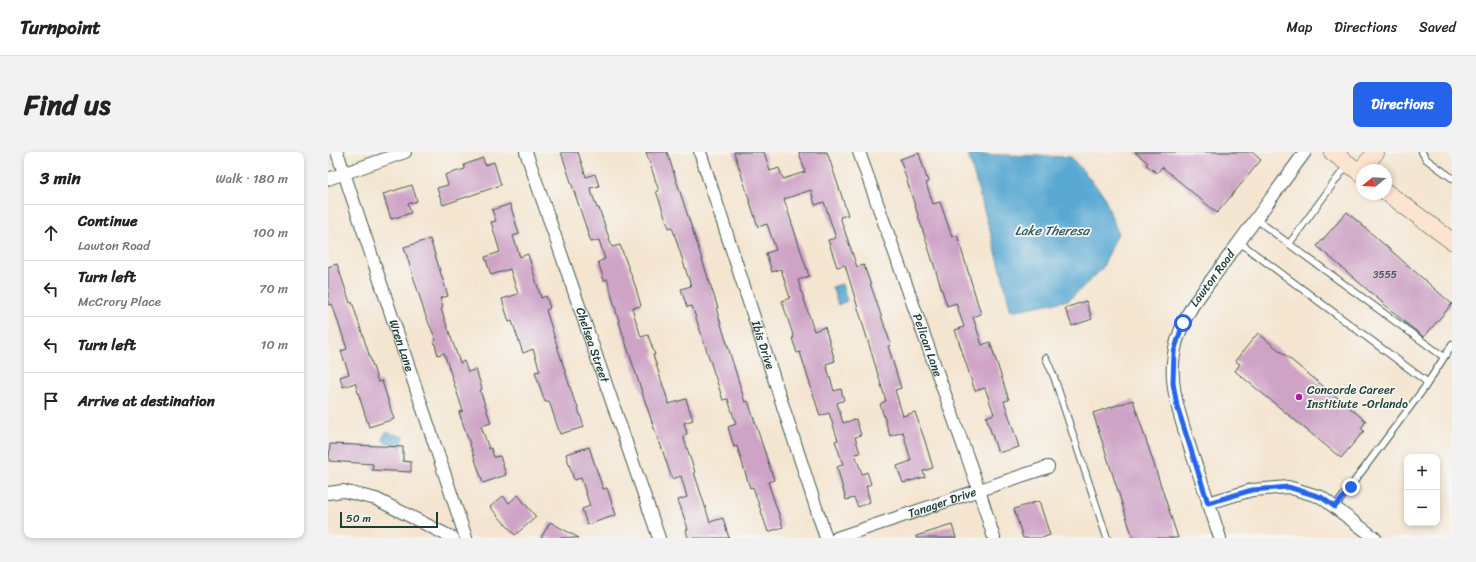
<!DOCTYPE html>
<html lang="en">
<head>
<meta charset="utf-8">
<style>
  :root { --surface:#fff; --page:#f2f2f2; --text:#222; --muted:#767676; --line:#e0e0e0; --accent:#2563eb }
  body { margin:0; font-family:Sriracha,sans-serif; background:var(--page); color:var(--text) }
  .controls { position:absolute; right:12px; bottom:12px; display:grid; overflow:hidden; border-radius:8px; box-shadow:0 2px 6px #0003 }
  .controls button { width:36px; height:36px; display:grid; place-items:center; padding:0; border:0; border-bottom:1px solid var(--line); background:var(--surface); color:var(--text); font:20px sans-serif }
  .compass { position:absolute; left:1028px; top:12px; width:36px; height:36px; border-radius:50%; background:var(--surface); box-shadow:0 2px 6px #0003; rotate:252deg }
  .scale { position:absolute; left:12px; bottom:10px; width:98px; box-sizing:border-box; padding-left:4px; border:2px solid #1f3d34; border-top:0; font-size:11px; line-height:14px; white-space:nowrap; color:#1f3d34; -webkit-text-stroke:3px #f6f6f2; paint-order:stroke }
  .stop { position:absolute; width:12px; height:12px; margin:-9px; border:3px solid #2563eb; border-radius:50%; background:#fff }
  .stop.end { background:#2563eb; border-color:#fff; box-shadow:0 1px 4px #0008 }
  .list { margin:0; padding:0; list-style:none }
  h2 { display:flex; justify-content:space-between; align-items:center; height:52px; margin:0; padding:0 16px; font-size:17px }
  h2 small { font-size:13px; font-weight:400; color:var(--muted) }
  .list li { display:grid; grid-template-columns:26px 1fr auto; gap:12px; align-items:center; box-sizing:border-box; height:56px; padding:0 16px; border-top:1px solid var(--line) }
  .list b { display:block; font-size:15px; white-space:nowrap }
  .list p { margin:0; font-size:13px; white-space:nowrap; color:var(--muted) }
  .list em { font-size:13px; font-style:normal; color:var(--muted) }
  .icon { flex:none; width:22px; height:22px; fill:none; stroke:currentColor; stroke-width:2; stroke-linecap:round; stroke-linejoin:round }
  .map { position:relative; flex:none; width:1124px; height:386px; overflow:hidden; border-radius:8px }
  header { display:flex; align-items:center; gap:24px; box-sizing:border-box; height:56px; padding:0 20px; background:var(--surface); border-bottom:1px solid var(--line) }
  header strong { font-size:19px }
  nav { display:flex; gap:22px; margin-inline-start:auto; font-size:14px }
  .intro { display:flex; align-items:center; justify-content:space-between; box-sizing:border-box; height:96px; padding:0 24px }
  h1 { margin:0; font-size:28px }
  .button { padding:10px 18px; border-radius:8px; background:var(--accent); color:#fff; font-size:14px; font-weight:700 }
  main { display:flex; gap:24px; padding:0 24px }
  aside { flex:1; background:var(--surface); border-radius:8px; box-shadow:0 2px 6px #0003 }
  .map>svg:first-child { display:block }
</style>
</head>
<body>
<header>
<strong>Turnpoint</strong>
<nav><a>Map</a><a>Directions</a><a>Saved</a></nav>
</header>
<div class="intro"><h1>Find us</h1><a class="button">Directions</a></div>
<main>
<aside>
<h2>3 min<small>Walk · 180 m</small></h2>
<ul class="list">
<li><svg class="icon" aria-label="ahead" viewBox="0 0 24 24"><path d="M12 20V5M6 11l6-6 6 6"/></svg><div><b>Continue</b><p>Lawton Road</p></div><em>100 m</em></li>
<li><svg class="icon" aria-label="left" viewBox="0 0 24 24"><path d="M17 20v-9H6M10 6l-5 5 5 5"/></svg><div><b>Turn left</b><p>McCrory Place</p></div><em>70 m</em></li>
<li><svg class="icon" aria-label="left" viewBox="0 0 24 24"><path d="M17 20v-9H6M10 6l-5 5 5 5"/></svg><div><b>Turn left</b></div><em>10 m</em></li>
<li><svg class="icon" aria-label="arrive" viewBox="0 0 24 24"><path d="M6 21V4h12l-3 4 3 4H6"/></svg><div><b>Arrive at destination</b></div></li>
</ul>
</aside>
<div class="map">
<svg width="1124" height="386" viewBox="0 0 1124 386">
  <rect width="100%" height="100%" fill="#f6f6f2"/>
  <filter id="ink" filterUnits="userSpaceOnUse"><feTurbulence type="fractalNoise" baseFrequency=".025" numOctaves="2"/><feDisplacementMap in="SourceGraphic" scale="8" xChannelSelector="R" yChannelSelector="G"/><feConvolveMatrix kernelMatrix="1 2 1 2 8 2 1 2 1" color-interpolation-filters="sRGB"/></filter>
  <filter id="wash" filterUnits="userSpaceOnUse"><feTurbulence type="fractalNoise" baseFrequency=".012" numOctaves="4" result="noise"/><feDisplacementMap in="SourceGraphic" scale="16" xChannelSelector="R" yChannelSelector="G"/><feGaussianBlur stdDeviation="0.9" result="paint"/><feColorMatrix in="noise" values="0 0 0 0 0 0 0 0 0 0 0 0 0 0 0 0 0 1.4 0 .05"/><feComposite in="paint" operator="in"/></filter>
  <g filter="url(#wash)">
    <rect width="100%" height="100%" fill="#f4e5d0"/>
    <path fill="#58a8d2" stroke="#3c7283" d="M640,2l103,3 32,37 15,39 -16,36 -33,31 -58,11 -13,-52z
      M514,132l5,17 -9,4 -6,-18z
      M58,280l18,5 -3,10 -17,-5v-3h-2z"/>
    <g id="blocks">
      <path fill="#cea3c6" d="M233,0h17l8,25 9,-3 4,12 -9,2 7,20h2l13,39 8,-2 16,43 5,18 -9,2 9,29 7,-2 7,20h-2l16,49 17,-5 7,21 -9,3 3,11 -4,2 12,36h-1l16,50 13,-4 6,20h-41l-2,-8 2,-1 -10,-29 9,-3 -6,-21 -9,3 -12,-36h-1l-37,-111 -15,-53 -3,1 -6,-18 7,-3 -6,-19 -8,2z
        M318,0h21l51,156h-2l29,94 3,-1 26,79 -6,2 15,45 -15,5 -15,-45 -3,1 -13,-42 -3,1 -6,-20 8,-3 -8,-25 -5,1 -31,-94 -5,1 -6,-18 10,-3 -19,-59 -3,1 -13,-37h3z
        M406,0h30l6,19 9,-3 4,11 22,-7 -6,-20h28l21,63 -8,2 17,50 7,-2 27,80 -3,1 13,42 -6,2 8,26 12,-4 10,29 8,27 -10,3 2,6 -22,6 -6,-17 14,-5 -8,-29 -13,4 -10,-32 6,-3 -41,-136 -8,2 -9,-27 8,-2 -12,-36 -9,3 -4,-15 -27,9 25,77 -11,4 16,51 11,-4 10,34 -9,3 8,27 7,-2 3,11 -7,3 6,20 13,-4 5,16 -6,2 5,16 -5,1 7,20 5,-2 4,12 -5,2 4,16 -12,5 -4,-9 -8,2 -9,-33 6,-3 -8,-23 3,-1 -9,-27 -9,3 -20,-64 -3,1 -5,-15h2l-12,-37 8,-3 -9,-29 -9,3 -6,-19 10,-3 -9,-26 -9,3z
        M807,0h117l9,8 -44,53 -55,-46 -5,6 -11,-8 2,-2z
        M591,1l9,29 -2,1 7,21 7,-2 12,35 5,-2 24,79 -8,3 9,28 8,-3 19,58 -5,1 15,46 -21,6 -12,-36 8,-3 -9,-26 -10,3 -20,-61 9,-3 -8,-24 -9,3 -47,-147z
        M155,6l2,7 9,-3 7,23 -58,20 -6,-17 11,-3 -3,-10 20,-6 -1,-4z
        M84,33l5,16 -9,3 3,9 -20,6 -8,-25z
        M182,52l9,30 -6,2 7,21 8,-3 13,44 5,-2 4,12 -4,2 29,93 1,-1 8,25 -24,7 -11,-33 -4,1 -10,-30 5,-1 -7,-22 -10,4 -11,-32 -3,1 -7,-23 16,-5 -8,-25 -19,6 -6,-18 15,-5 -9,-30 5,-1 -4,-11z
        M1019,60l105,92 -28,33 -17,-13 -90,-78z
        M102,87l18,57 -8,2 3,10 -2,1 19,54 4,-2 4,11 8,-3 6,20 -2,1 11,33 -10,3 8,23 2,-1 3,9 6,-1 6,19 -23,8 -24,-71 4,-1 -19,-58 -6,2 -4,-14 2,-1 -11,-26 -21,-67z
        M9,112l13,39 2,-1 26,80 4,-1 12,38 -25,8 -14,-44 -12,4 -3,-10 9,-3 -8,-23 6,-2 -15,-45 -4,1v-38z
        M758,149l6,18 -20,7 -7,-18z
        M930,181l108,88 -5,7 3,3 -23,27 -106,-87 5,-7 -5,-3z
        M805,248l45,138h-45l-40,-125z
        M2,292l73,3v14l8,1v10l-39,-2 1,-6 -44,-3z
        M261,295l14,42 4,-1 9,27 -29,10 -5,-16 8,-3 -9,-28 -7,2 -8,-26z
        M190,343l18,22 -21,18 -25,-28 13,-11 6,7z
        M711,349l11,34 -8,3h-19l-9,-29z
        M222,370l29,16h-38z
        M624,373l4,13h-40v-2z"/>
    </g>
  </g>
  <g filter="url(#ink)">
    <use href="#blocks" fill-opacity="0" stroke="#3f564b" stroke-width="1"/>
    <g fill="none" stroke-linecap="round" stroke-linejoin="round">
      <g stroke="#3f564b" stroke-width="8">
        <path id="lane" d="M1094,0l4,7 26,19
          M1019,13l-58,79 155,113
          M928,67l33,25
          M911,90l188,140
          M718,206l8,19 53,161
          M1007,355l90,-120 27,-42"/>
      </g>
      <g stroke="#3f564b" stroke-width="14">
        <g id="street">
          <path id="s1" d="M9,0l129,386"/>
          <path id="s2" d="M198,0l133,386"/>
          <path id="s3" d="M372,0l126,386"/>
          <path id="s4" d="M531,0l120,338 15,48"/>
          <path d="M0,27l77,-27"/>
          <path d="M0,341l15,-2 33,8 77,39"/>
          <path d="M880,351l44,-13 36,-3 33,10 54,41"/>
          <path id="s5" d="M509,386l211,-71"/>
          <path id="s6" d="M892,386c-9,-28 -18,-56 -28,-84 -18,-57 -33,-93 1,-149l112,-153"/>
        </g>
      </g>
      <g stroke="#3f564b" stroke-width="18">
        <path id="secondary" d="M1004,0l30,22
          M1031,20l17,-20
          M1058,40l66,49"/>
      </g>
      <use href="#lane" stroke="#fff" stroke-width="6"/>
      <use href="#street" stroke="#fff" stroke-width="12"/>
      <use href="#secondary" stroke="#fde4d0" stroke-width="17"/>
    </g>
  </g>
  <g fill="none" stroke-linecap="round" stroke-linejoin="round" filter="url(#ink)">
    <path stroke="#2563eb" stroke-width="5" d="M855,171l-9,29 -1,31 4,23 31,97 44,-13 36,-3 33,10 14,10 16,-20"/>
  </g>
  <circle fill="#b5179e" stroke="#f6f6f2" stroke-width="1.5" cx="971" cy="245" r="4"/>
  <g text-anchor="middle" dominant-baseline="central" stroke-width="3.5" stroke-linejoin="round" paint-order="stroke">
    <g font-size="10" fill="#4b5658">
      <text x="1057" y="123">3555</text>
    </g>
    <g font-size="12" fill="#1f3d34" stroke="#f6f6f2">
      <text stroke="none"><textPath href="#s6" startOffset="277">Lawton Road</textPath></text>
      <text stroke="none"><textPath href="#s1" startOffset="204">Wren Lane</textPath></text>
      <text stroke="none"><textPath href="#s2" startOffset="204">Chelsea Street</textPath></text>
      <text stroke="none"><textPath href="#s3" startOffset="203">Ibis Drive</textPath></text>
      <text stroke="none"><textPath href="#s4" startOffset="205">Pelican Lane</textPath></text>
      <text stroke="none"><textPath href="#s5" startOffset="111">Tanager Drive</textPath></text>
    </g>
    <g font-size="12" fill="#1f3d34" stroke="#f6f6f2" text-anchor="start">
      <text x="979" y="238">Concorde Career<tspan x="979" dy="14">Institiute -Orlando</tspan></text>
    </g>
    <g font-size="13" font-style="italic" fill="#305d63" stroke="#f6f6f2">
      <text x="724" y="78">Lake Theresa</text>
    </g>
  </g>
</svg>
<div class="controls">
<button>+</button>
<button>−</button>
</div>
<svg class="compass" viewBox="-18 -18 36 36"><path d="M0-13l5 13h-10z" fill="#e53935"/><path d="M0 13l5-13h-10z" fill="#767676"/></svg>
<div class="scale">50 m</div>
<div class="stop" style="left:855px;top:171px"></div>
<div class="stop end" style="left:1023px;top:335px"></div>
</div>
</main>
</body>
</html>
